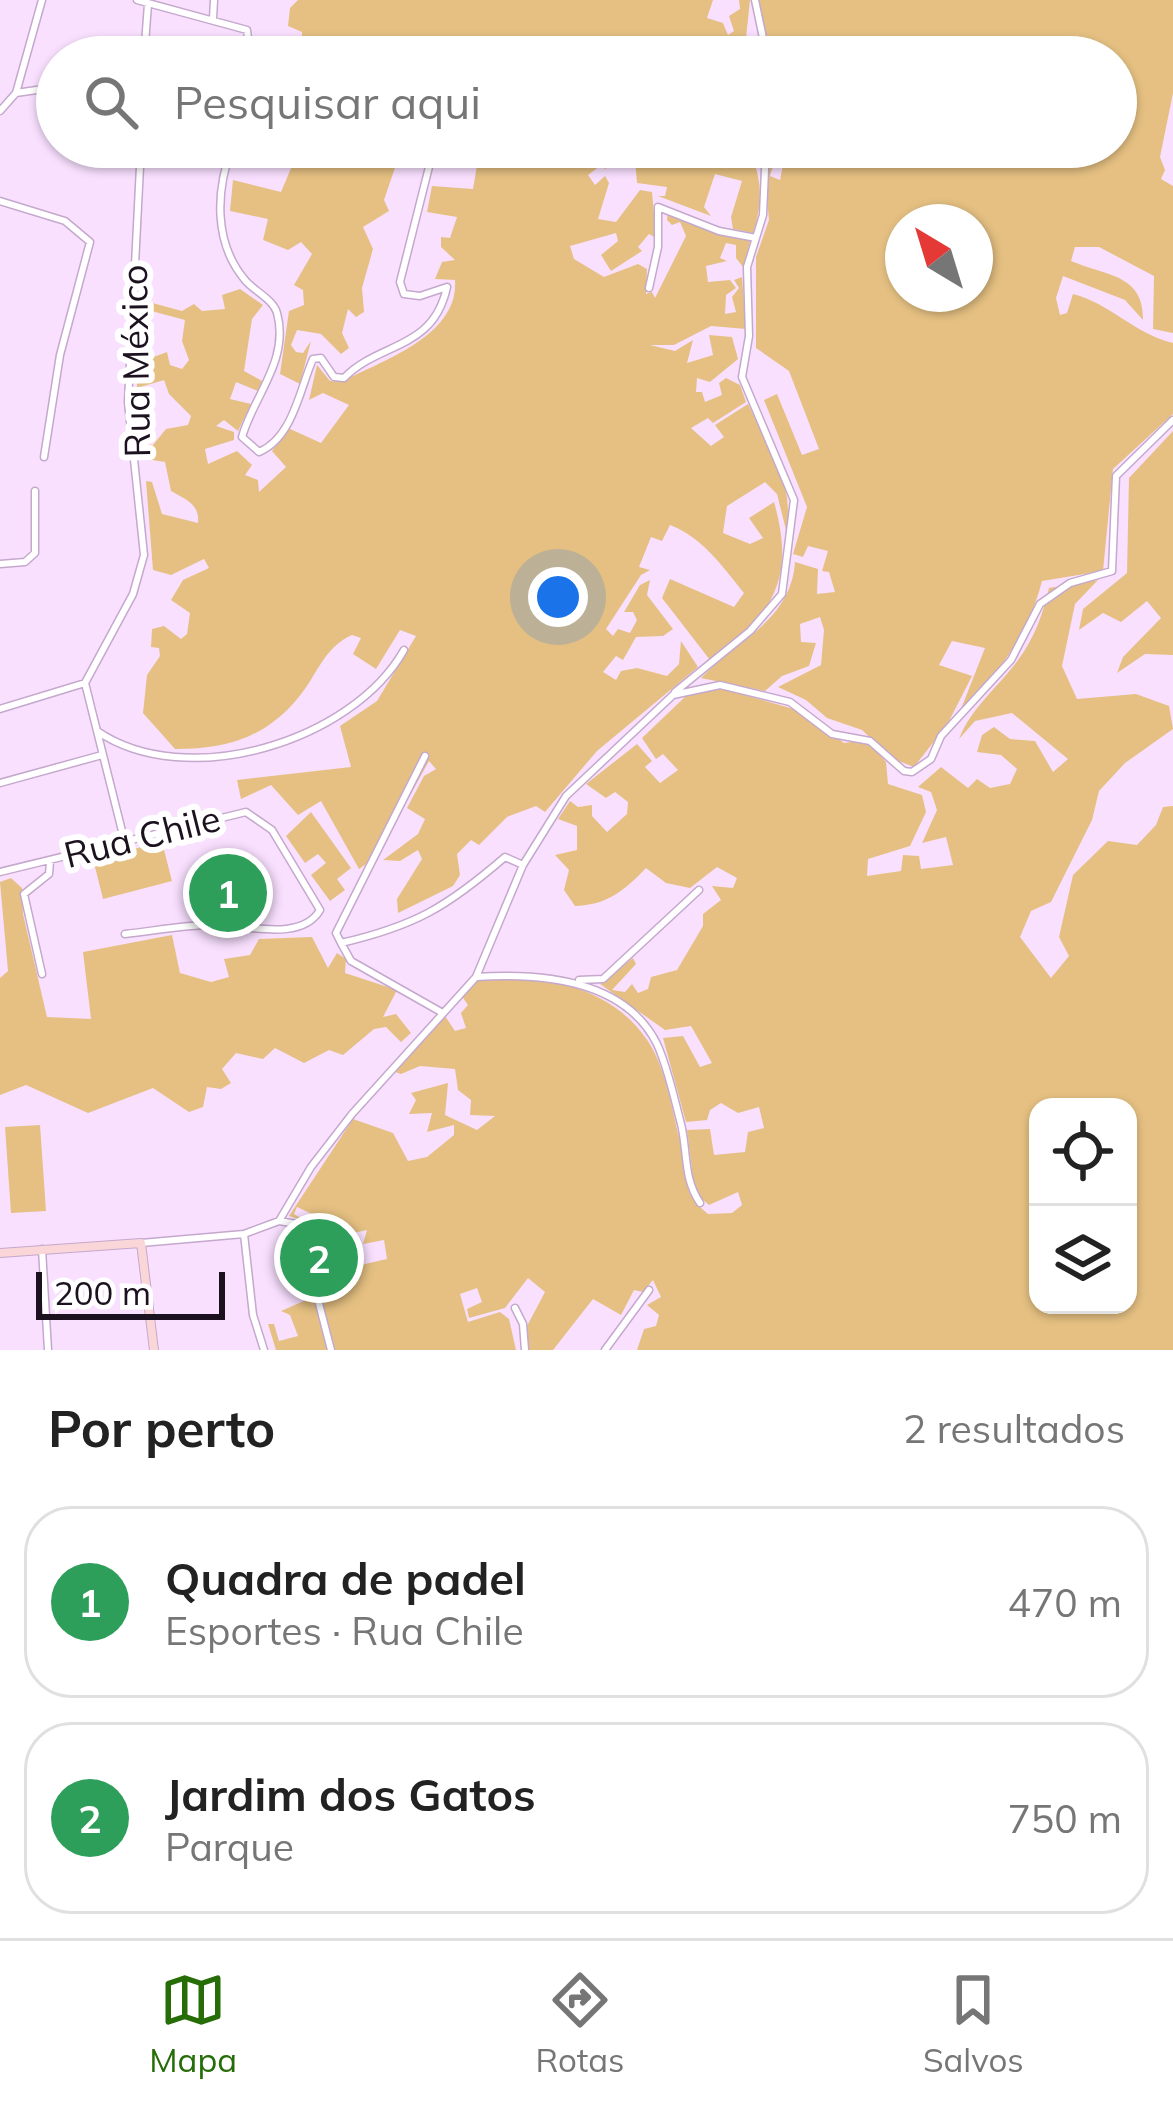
<!DOCTYPE html>
<html lang="pt">
<head>
<meta charset="utf-8">
<style>
  :root { --surface:#fff; --page:#f6f6f6; --text:#222; --muted:#767676; --line:#e0e0e0; --accent:#266d08 }
  body { margin:0; font-family:Mulish,sans-serif; background:var(--page); color:var(--text) }
  .controls { position:absolute; right:36px; bottom:36px; display:grid; overflow:hidden; border-radius:24px; box-shadow:0 3px 9px #0004 }
  .controls button { width:108px; height:108px; display:grid; place-items:center; padding:0; border:0; border-bottom:3px solid var(--line); background:var(--surface); color:var(--text); font:60px sans-serif }
  .compass { position:absolute; left:885px; top:204px; width:108px; height:108px; border-radius:50%; background:var(--surface); box-shadow:0 3px 9px #0004; rotate:322deg }
  .scale { position:absolute; left:36px; bottom:30px; width:189px; box-sizing:border-box; padding-left:12px; border:6px solid #1c121f; border-top:0; font-size:33px; line-height:42px; white-space:nowrap; color:#1c121f; -webkit-text-stroke:9px #fff; paint-order:stroke }
  .you { position:absolute; left:558px; top:597px; width:42px; height:42px; margin:-30px; border:9px solid #fff; border-radius:50%; background:#1a73e8; box-shadow:0 0 0 18px #1a73e833 }
  .badge { display:grid; place-items:center; width:78px; height:78px; border-radius:50%; background:var(--accent); color:#fff; font-size:39px; font-weight:700 }
  .pin { position:absolute; translate:-50% -50%; border:6px solid #fff; box-shadow:0 3px 12px #0006 }
  .list { margin:0; padding:0; list-style:none }
  h2 { display:flex; justify-content:space-between; align-items:center; height:156px; margin:0; padding:0 48px; font-size:51px }
  h2 small { font-size:39px; font-weight:400; color:var(--muted) }
  .list li { display:grid; grid-template-columns:78px 1fr auto; gap:36px; align-items:center; box-sizing:border-box; height:192px; margin:0 24px 24px; padding:0 24px; border:3px solid var(--line); border-radius:48px }
  .list b { display:block; font-size:45px; white-space:nowrap }
  .list p { margin:0; font-size:39px; white-space:nowrap; color:var(--muted) }
  .list em { font-size:39px; font-style:normal; color:var(--muted) }
  .icon { flex:none; width:66px; height:66px; fill:none; stroke:currentColor; stroke-width:2; stroke-linecap:round; stroke-linejoin:round }
  .map { position:relative; flex:none; width:1173px; height:1350px; overflow:hidden }
  .search { position:absolute; background:var(--surface); box-shadow:0 3px 9px #0004; left:36px; right:36px; top:36px; height:132px; display:flex; align-items:center; gap:30px; box-sizing:border-box; padding:0 42px; border-radius:66px; color:var(--muted); font-size:45px }
  .sheet { height:588px; background:var(--surface) }
  nav { display:flex; justify-content:space-around; align-items:center; box-sizing:border-box; height:168px; border-top:3px solid var(--line); background:var(--surface); font-size:33px; color:var(--muted) }
  nav a { display:grid; justify-items:center; gap:6px }
  nav .on { color:var(--accent) }
  .map>svg:first-child { display:block }
</style>
</head>
<body>
<div class="map">
<svg width="1173" height="1350" viewBox="0 0 1173 1350">
  <rect width="100%" height="100%" fill="#f9e0ff"/>
  <path fill="#e5c082" fill-rule="evenodd" d="M298,0h415l-6,18 16,5 5,12 6,-4 -5,-15 11,-7 -1,-9h11l-6,57h-481l2,-16 37,4v-13l-14,-6 2,-18z
    M754,0h419v93l-13,64 5,13 -4,9 12,7v147l-20,-4 1,-53 -55,-29h-24l-4,14c35,15 73,13 72,59l-18,-20 -62,-24 -7,22 4,17 7,-2 6,-19c38,10 62,40 100,49v71l-60,55 -10,102 -61,10c-15,58 -43,90 -83,133l26,-66 -33,-7 -13,24 33,11 -25,49 -33,42 -23,-9 -29,-28 -35,-12 -21,-18 -28,-13 43,-22 3,-35 -4,-13 -20,7 1,18 15,1 -7,23 -27,10 -17,15 -64,-13c37,-38 90,-58 94,-116l23,7 -1,25 18,-2 -6,-20 -7,-1 6,-20 -20,-5 -5,11 -10,-3 14,-47 -43,-107 13,-6 25,61 17,-6 -30,-78 -33,-23v-91l13,-37 -6,-64 12,4 -5,16 10,4 6,-30 -9,-1 -2,7 -11,-3 2,-6h350v-90h-349zM903,222h72v72h-72z
    M300,147h102l-18,53 5,11 -26,16 10,22 -11,39 2,24 -8,5 -8,-8 -6,24 7,15 -8,6 -20,-20 -24,-4 -6,15 5,7 7,1 8,-12 -11,43 -20,-10 9,-63 15,-6 -1,-15 -9,-5 18,-31 -11,-12 -13,8 -25,-10 5,-21 -38,-8 3,-31 48,12z
    M491,147h250l-6,11 11,5 4,-7c14,21 11,54 3,77l-20,-4 -2,-12 11,-36 -27,-7 -11,33 7,9 -53,-20h7l2,-9 -30,-4 -2,-24 -26,3 -3,7 -6,-3 -12,9 7,10 10,-9 4,7 -11,36 18,3 24,-32 12,2 4,46 -7,-4 -11,13 4,4 -31,20 -10,-16 17,-14 -2,-8 -46,13 4,13 30,18 34,-13 9,5 -1,25 6,-2 3,6 31,-62 -6,-14 -8,3 -5,-5 1,-9 83,27 -8,29 -7,-9v-13l-10,-2 -6,15 7,3 -21,5 2,16 22,-2 6,8 -10,7 -1,19 11,-2 -4,-15 7,-9 -5,-8 8,-3 4,52 -35,-3 -37,19h-24l25,6 18,-11 -6,23 26,-8 -4,-20 23,2 6,22 -28,23 -13,-4 -1,14h6l3,10 17,-7 -3,-12 7,-5 14,7 6,17 -33,21 -5,-5 -17,10 20,18 13,-9 -9,-12 33,-21c19,39 48,82 38,126l-9,-36 -12,-12 -38,24 -4,27 27,11 13,-6 -14,-20 25,-16c22,77 -1,114 -64,158l-48,-62 8,-19 64,28 10,-14c-22,-27 -41,-55 -74,-68l-8,16 -11,-4 -12,30 11,3 -9,5 -35,54 7,7 5,-7 12,4 7,-13 -4,-8h-9l16,-27 10,-5 -3,15 26,34 -10,7 -27,1 -13,23 -7,-4 -13,16 13,8 5,-9 16,-3 30,8 12,-12 2,-23 17,26 -101,84 -52,61 -9,-6 -29,11 -28,28 -8,-5 -14,14 3,21 -7,11 -55,27 -1,-14 25,-40 -4,-9 -18,11 -17,-1 35,-26 7,-15 -18,-11 17,-32 12,-7 -7,-8 -53,96 -17,12 -38,-68 -23,14 -27,-30 -30,14 -4,-19 114,-13 -11,-41 37,-25 39,-65 -16,-6 -24,39 -23,-15 8,-16 -9,-3c-29,13 -35,41 -54,63 -33,40 -72,51 -123,51l-32,-36 4,-38 13,-19 -1,-8 -8,-1 1,-18 12,-3 17,13 6,-5 3,-21 -19,-13 12,-20 26,-12 -5,-9 -33,16 -18,-5 -7,-89 6,1 10,32 36,9c2,-19 -13,-24 -27,-32l-6,-29 -25,-4 1,-14 12,1 13,-16 22,-4 3,-9 -22,-22 -5,-14 -27,8 -1,-47h5l-1,21 27,-10 3,13 12,4 7,-9 -7,-19 3,-21 -41,-11 1,-8 37,10 12,-7 8,7 23,-2 -3,-14 18,-6 23,16 -11,14 -8,52 20,11 -6,9 -22,-9 -6,17 21,5 -13,27 -14,-11 -8,6 18,6v8l-29,9 3,15 29,-13 15,14 -7,10 13,5 1,12 27,-25 -14,-16 16,-23 33,15 28,-38 -26,-12 -14,7 8,-35 13,16 11,1c42,-22 118,-46 114,-102l-20,-1 7,-17 13,-2 -14,-13v-10l9,1 7,-21 -30,-5 5,-26 41,3 4,-24 11,2z
    M1173,431v224l-28,-1 -28,19 6,-16 38,-39 -14,-17 -26,21 -18,-9 -24,17 4,-21 44,-36 2,-95z
    M1098,580l-23,24 -13,62 15,33 59,-5 33,12 4,23 -48,34 -26,28 -7,29 -41,82 -20,9 -11,26 31,41 18,-22 -10,-19 14,-62 35,-34 29,4 19,-20 7,-18 10,-1v544h-536l7,-21 12,-3 3,-11 -12,-10 14,-8 -8,-17 -10,12 -9,-2 -13,25 -28,-16 -40,51h-25l-1,-24 18,-34 -17,-14 -23,30 -36,10 -2,-9 15,-7 -5,-14 -17,6 8,28 32,-10 9,7 7,31h-240l-8,-26h6l5,17 19,-5 -8,-21 -9,-4 23,-10 -8,-26 6,-19 10,20 75,-17 -3,-19 -21,4 4,-14 -14,3 -56,-26 -3,7 11,7 -16,-5 64,-97 40,14 15,28 19,-4 27,-22v-10l-27,7 5,-19 -23,1 7,-14 -5,-7 37,-10 -3,32 32,15 18,-14 -25,-1 1,-15 -13,-10 -3,-21 -35,-3 -19,8 -9,-3 53,-55 10,15 11,-3 -5,-15 7,-8 -7,-10 17,-16c62,-3 127,3 167,58 20,26 27,73 35,104 9,33 -2,49 28,73l24,-1 10,-8 -4,-13 -29,13 -14,-12 -8,-63 23,-1 4,26 31,-3 3,-20 16,-4 -5,-21 -21,6 -17,-10 -11,7 -3,10 -21,2 -23,-84 20,-2 17,31 12,-4 -21,-37 -26,4 -65,-46 33,-26 3,6 -24,26 13,2 7,-8 6,9 10,-4 3,-12 26,-7 26,-44v-12l18,-14 -9,-14 21,2 4,-10 -20,-11 -27,21 -24,-5 -20,-15c-22,23 -39,37 -71,38l-11,-16 5,-20 -14,-15 22,-5v-24l-19,-7 12,-18 8,6 14,-2v11l15,16 20,-18 1,-12 -13,-10 -9,6 -20,-14 51,-40 15,17 -7,6 15,16 18,-13 -15,-16 -7,5 -14,-21 45,-43 22,-10 92,26 43,32 22,-3 20,22 2,22 34,11 4,17 -16,34 -42,13 -1,17 34,-5 2,-16 16,1 2,13 32,-4 -7,-28 -24,6 15,-33 -6,-18 -13,-5 23,-20 27,21 9,-9 13,9 20,-4 7,-15 -16,-14 -24,-3 5,-17 12,-8 16,12 25,2 18,31 15,-13 -56,-46 -37,8 -16,18c13,-33 39,-51 59,-79 16,-21 25,-46 31,-72zM1038,1107h90v198h-90z
    M311,812l40,56 -14,11 8,11 -15,11 -19,-26 15,-12 -8,-9 -13,9 -19,-27z
    M162,842l10,39 -69,18 -10,-40z
    M11,878l11,10 1,26 24,103 44,2 -8,-67 89,-17 8,38 31,9 18,-5 -5,-18 26,-4 9,-16 53,-2 16,31 9,-15 9,6 -1,14 52,17 -14,27 13,-3 15,19 -10,9 -15,-15 -12,2 -31,26 -14,-5 -25,13 -29,-15 -12,11 -27,-6 -14,16 9,14 -10,6 -14,-2 -4,20 -14,5 -36,-24 -65,25 -62,-28 -26,10v-117l8,-7 -8,-89z
    M40,1125l6,86 -35,2 -6,-86z"/>
  <g fill="none" stroke-linecap="round" stroke-linejoin="round">
    <g stroke="#c5a8cd" stroke-width="9">
      <path id="street" d="M137,0l110,30 3,27
        M755,0l12,57
        M213,19l1,-19
        M144,57l4,-53
        M16,93l26,-93
        M0,111l16,-18 41,-6
        M232,147c-16,43 -19,95 13,133 9,11 28,19 32,33 13,47 -24,84 -35,124l17,15c34,-14 41,-64 54,-93l8,-1 13,19 10,1c36,-37 89,-27 103,-91l-27,9 -16,-2 -4,-12 34,-135
        M0,201l65,20 25,21 -30,113 -16,102
        M649,288l9,-41v-40l61,24 37,7
        M0,564l25,-2 10,-9v-62
        M675,692l75,-61 32,-37 12,-94 -52,-123 7,-41 -2,-69 16,-52 3,-68
        M0,709l85,-26
        M97,731c89,61 255,11 307,-81
        M0,783l102,-28
        M125,843l-40,-160 48,-89 11,-39 -16,-153 13,-255
        M0,872l246,-60 26,18 48,80c-19,33 -77,14 -108,15 -29,0 -58,6 -87,9
        M341,943l-5,-10 89,-177
        M42,974l-18,-80 25,-20 1,-13
        M476,977c62,-4 148,1 181,67 11,24 17,54 24,80 7,29 2,54 19,79
        M579,980l24,-1 96,-89
        M441,1012l-90,-51 -10,-18c74,-17 106,-36 164,-86l18,8
        M279,1221l32,-54 41,-53 124,-137 47,-112 43,-69 107,-101 47,-10 70,17 42,32 38,7 34,30 8,1 19,-13 10,-23 70,-76 29,-56 30,-21 42,-12 4,-95 57,-56
        M299,1226l32,124
        M244,1234l9,81 11,35
        M141,1243l103,-9 35,-13 54,9 25,28
        M42,1249l6,101
        M515,1308l8,16 2,26
        M605,1350l44,-60"/>
    </g>
    <g stroke="#c5a8cd" stroke-width="10">
      <path id="secondary" d="M0,1253l141,-10 13,107"/>
    </g>
    <use href="#street" stroke="#fff" stroke-width="6"/>
    <use href="#secondary" stroke="#fad6d8" stroke-width="8"/>
  </g>
  <g text-anchor="middle" dominant-baseline="central" stroke-width="12" stroke-linejoin="round" paint-order="stroke">
    <g font-size="36" fill="#1c121f" stroke="#fff">
      <text transform="translate(135 361) rotate(-91)">Rua México</text>
      <text transform="translate(142 836) rotate(-14)">Rua Chile</text>
    </g>
  </g>
</svg>
<div class="controls">
<button><svg class="icon" aria-label="locate" viewBox="0 0 24 24"><circle cx="12" cy="12" r="6"/><path d="M12 2v4M12 18v4M2 12h4M18 12h4"/></svg></button>
<button><svg class="icon" aria-label="layers" viewBox="0 0 24 24"><path d="M12 4l9 5-9 5-9-5zM3 14l9 5 9-5"/></svg></button>
</div>
<svg class="compass" viewBox="-18 -18 36 36"><path d="M0-13l5 13h-10z" fill="#e53935"/><path d="M0 13l5-13h-10z" fill="#767676"/></svg>
<div class="scale">200 m</div>
<div class="you"></div>
<div class="pin badge" style="left:228px;top:893px;background:#2e9e5b">1</div>
<div class="pin badge" style="left:319px;top:1258px;background:#2e9e5b">2</div>
<div class="search"><svg class="icon" aria-label="search" viewBox="0 0 24 24"><circle cx="10" cy="10" r="6"/><path d="M15 15l6 6"/></svg>Pesquisar aqui</div>
</div>
<section class="sheet">
<h2>Por perto<small>2 resultados</small></h2>
<ul class="list">
<li><span class="badge" style="background:#2e9e5b">1</span><div><b>Quadra de padel</b><p>Esportes · Rua Chile</p></div><em>470 m</em></li>
<li><span class="badge" style="background:#2e9e5b">2</span><div><b>Jardim dos Gatos</b><p>Parque</p></div><em>750 m</em></li>
</ul>
</section>
<nav>
<a class="on"><svg class="icon" aria-label="map" viewBox="0 0 24 24"><path d="M3 6l6-2 6 2 6-2v14l-6 2-6-2-6 2zM9 4v14M15 6v14"/></svg>Mapa</a>
<a><svg class="icon" aria-label="directions" viewBox="0 0 24 24"><path d="M12 3l9 9-9 9-9-9zM9 14v-3h6M13 9l2 2-2 2"/></svg>Rotas</a>
<a><svg class="icon" aria-label="saved" viewBox="0 0 24 24"><path d="M7 4h10v16l-5-4-5 4z"/></svg>Salvos</a>
</nav>
</body>
</html>
